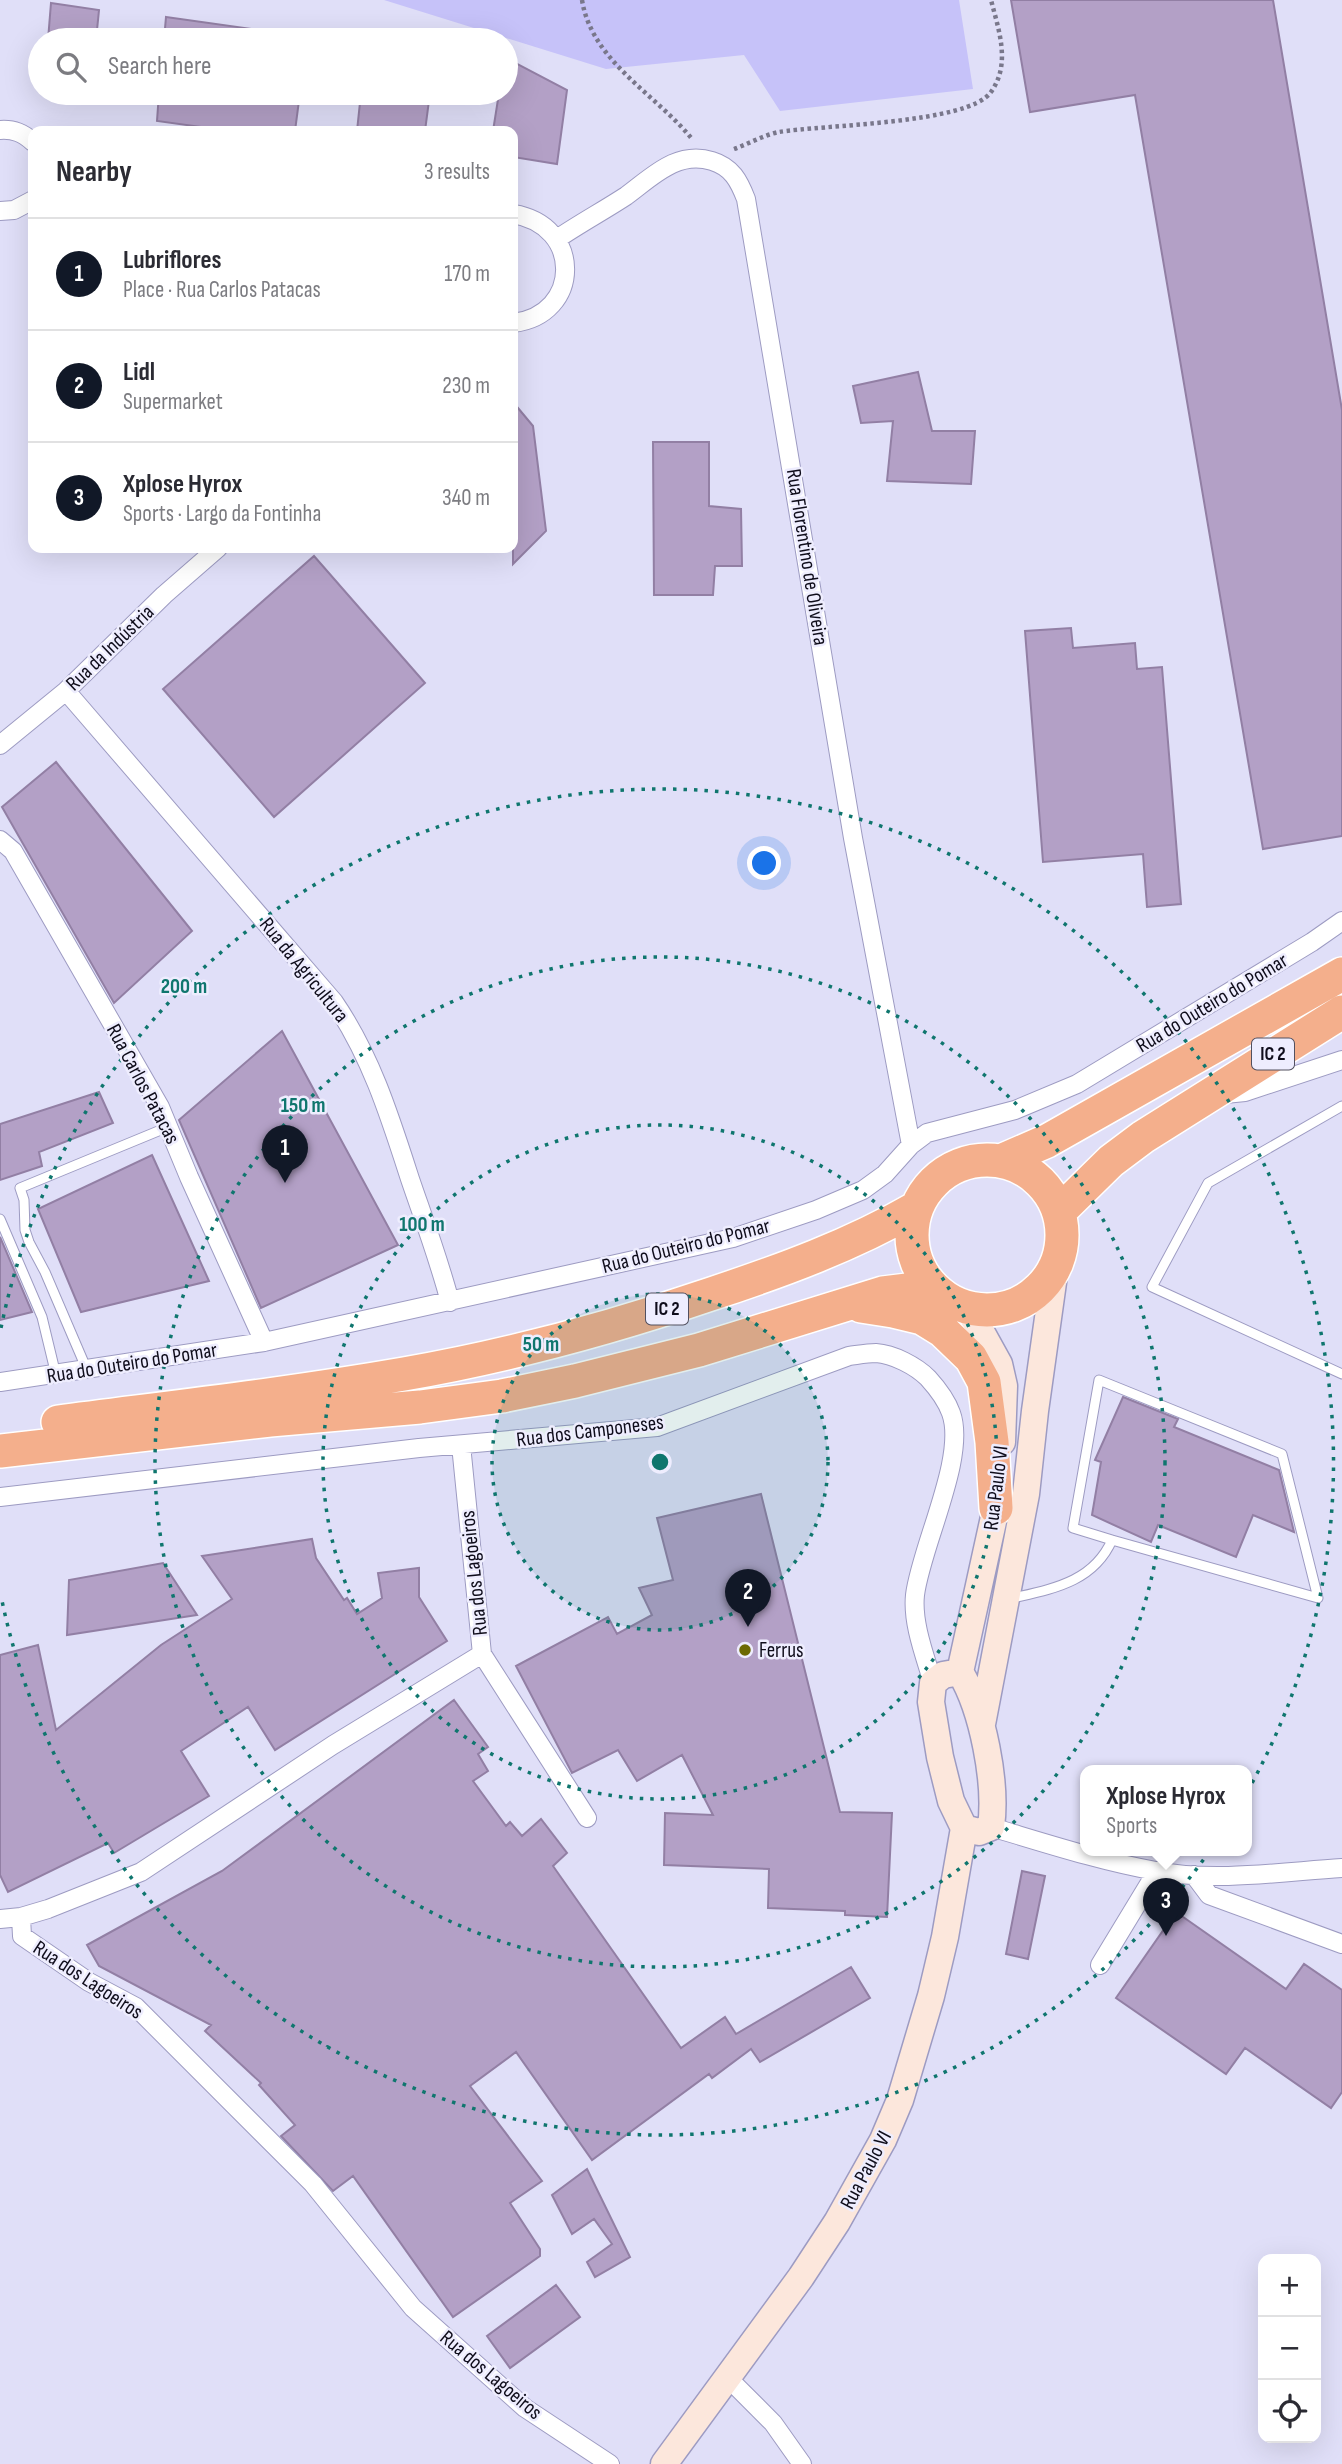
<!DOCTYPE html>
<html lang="en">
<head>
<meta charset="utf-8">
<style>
  :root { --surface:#fff; --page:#f2f2f3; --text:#2b2b33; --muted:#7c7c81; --line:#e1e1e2; --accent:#111827 }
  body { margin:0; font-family:"Sofia Sans Condensed",sans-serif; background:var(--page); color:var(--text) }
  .controls { position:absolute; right:21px; bottom:21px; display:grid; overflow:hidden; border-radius:14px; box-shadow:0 7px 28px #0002 }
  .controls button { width:63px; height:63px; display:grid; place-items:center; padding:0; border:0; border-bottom:2px solid var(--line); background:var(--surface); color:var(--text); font:35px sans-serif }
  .you { position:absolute; left:765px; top:864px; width:24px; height:24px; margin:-18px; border:5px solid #fff; border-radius:50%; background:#1a73e8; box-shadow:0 0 0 10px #1a73e833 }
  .badge { display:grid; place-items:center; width:46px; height:46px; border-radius:50%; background:var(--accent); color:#fff; font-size:23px; font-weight:700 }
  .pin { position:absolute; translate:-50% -58px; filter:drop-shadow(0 2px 4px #0008) }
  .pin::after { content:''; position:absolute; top:37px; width:24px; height:21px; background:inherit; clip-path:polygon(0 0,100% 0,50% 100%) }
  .popup { position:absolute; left:1080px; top:1765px; width:172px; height:91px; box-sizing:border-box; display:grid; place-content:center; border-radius:14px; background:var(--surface); filter:drop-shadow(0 2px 5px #0005); font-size:23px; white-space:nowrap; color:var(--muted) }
  .popup b { font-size:26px; color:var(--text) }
  .popup::after { content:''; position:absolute; left:50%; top:100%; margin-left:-14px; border:14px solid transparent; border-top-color:var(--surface) }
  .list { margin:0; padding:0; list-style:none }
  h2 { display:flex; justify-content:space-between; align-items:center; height:91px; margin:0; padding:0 28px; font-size:30px }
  h2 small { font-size:23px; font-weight:400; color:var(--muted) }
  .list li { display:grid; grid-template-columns:46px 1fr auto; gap:21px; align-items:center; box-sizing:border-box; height:112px; padding:0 28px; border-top:2px solid var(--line) }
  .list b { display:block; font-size:26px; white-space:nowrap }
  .list p { margin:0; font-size:23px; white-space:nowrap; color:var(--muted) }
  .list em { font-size:23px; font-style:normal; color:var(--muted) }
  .icon { flex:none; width:38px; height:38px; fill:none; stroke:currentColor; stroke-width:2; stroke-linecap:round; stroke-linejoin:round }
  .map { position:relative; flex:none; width:1342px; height:2464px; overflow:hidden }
  .search { position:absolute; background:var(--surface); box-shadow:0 7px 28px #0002; left:28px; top:28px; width:490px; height:77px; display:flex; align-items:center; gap:18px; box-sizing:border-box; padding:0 24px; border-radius:38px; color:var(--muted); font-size:26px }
  .panel { position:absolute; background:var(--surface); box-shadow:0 7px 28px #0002; left:28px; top:126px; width:490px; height:427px; border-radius:14px }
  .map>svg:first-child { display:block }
</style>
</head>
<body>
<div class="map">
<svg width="1342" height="2464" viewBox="0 0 1342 2464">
  <rect width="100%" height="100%" fill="#e0dff8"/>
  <path fill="#c6c2f9" d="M384,0h575l14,89 -193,22 -36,-56 -138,14z"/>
  <path fill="#b3a0c6" stroke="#927fa4" stroke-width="2" d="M1011,0h262l69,410v426l-79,13 -128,-754 -105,17z
    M51,3l48,7 -3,30h-48z
    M166,17l86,12 -1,11h-87z
    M506,58l61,32 -10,74 -44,-7v-26h-20l6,-38h7z
    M159,93h141l-5,38h-65l-73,-10z
    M361,93h69l-5,38h-68z
    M918,372l14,59h43l-4,53 -84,-3 6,-60 -32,2 -8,-37z
    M513,402l20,24 13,105 -33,33z
    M653,442h56v64l32,3 1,57h-27l-2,29h-59z
    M314,556l111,127 -151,134 -111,-128z
    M1071,628l2,20 62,-5 2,26 25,-2 19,237 -34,3 -4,-53 -100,8 -18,-231z
    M56,762l136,169 -78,72 -112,-196z
    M282,1031l116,214 -137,63 -82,-188z
    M99,1092l14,31 -74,29 3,14 -42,14v-56z
    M152,1155l57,126 -128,31 -43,-103z
    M0,1237l32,75 -32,8z
    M1123,1397l55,22 -4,8 105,43 15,62 -41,-17 -17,42 -78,-32 -7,17 -59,-27 9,-53 -6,-2z
    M761,1494l79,318 52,1 -5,104 -42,-2v-4l-77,-3 1,-39 -105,-4 1,-52 48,2 -31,-60 -45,26 -19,-31 -46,23 -56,-107 92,-49 9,17 35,-19 -13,-27 34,-8 -16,-62z
    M312,1539l4,19 28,42 3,-2 10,16 25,-16 -4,-25 41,-5v29l28,44 -172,109 -27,-43 -67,44 28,45 -95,57 -6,-10 -100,49 -8,-17v-220l38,-10 18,85 105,-85 71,-46 -30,-43z
    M163,1563l34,52 -130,20 2,-55z
    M454,1700l34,47 -10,7 10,17 -15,10 33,45 4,-4 12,14 19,-17 26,34 -14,13 128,182 44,-31 11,17 115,-67 19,31 -110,64 -9,-13 -39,29 -3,-4 -117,86 -76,-108 -46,34 72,95 -32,22 30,46v7l-87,61 -100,-141 -20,15 -52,-55 14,-11 -36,-40 2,-2 -56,-52 6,-6 -112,-59 -12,-21 135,-74z
    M1022,1871l23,5 -17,83 -22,-5z
    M1176,1912l110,77 18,-25 38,26v102l-11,16 -86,-60 -19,26 -110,-76z
    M587,2169l43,88 -35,20 -8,-15 25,-18 -18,-25 -22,15 -20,-39z
    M556,2285l24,32 -70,51 -23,-32z"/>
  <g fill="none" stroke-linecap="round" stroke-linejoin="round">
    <g stroke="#9d9bc2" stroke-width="11">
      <path id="lane" d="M1342,1106l-134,77 -56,104 190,87
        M0,1219l42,98 14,58
        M87,1370l-42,-98 -16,-30 -4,-12 -1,-30 -4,-12 148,-61
        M1009,1599c42,-10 84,-16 103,-59l206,58 -36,-144 -183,-74 -26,148 39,12"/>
    </g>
    <g stroke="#9d9bc2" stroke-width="20">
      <path id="street" d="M0,130c14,-1 23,3 33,12
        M0,211l14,-1 19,-10
        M513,214c70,11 69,101 0,109
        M557,239c22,-15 46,-28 69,-43 26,-19 51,-46 86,-35 20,6 27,20 34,38l107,639 58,307
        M66,691l268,311c37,54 56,115 76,177 14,41 29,81 40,123
        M0,745l66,-54 98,-96 54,-47
        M0,840l13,11 147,256 29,70 75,165
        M1225,1094l20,-2 97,-32
        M0,1382l264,-40 469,-104 83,-28 47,-20 22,-16 26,-29 16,-12 88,-23 62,-26 235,-142 30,-21
        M0,1497l419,-49 238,-21 192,-71c8,-1 18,-3 27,-3 17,1 40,13 52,25 10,11 18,21 23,35 16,44 -30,133 -36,182 -3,28 10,61 18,88
        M482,1654l105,164
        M991,1827c54,16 109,34 165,44 60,11 125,1 186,-3
        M1194,1875l15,20 133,49
        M21,1917l1,19 67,46 47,25 177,177 100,124 112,100 85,56
        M0,1919l21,-2 27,-8 93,-37 192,-127 149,-91 -21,-209
        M1100,1965l57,-94
        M727,2377l46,46 29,41"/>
    </g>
    <g stroke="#9d9bc2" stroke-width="29">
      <path id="secondary" d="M968,1308l31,56 5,22 -2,56
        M982,1724l44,-230 9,-83 20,-143
        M964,1828l15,4 12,-5c6,-44 -8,-117 -31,-155l36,-164 2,-17
        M664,2464l137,-187 36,-55 46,-82 17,-40 31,-104 14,-59 19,-109 -13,-27 -11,-44 -9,-55 2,-19 10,-8 17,-3"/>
    </g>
    <g stroke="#fff" stroke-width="36">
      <path id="highway" d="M912 1235a75 75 0 1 1 150 0a75 75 0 1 1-150 0Z
        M1001,1161l46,-20 295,-167
        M1059,1212l52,-51 32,-24 199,-125
        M861,1306l32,5 29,7 21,13 28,27 13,24 8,60 4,66
        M58,1422c115,-15 231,-28 346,-48 104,-18 207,-46 307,-80 70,-23 141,-49 205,-86
        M0,1451l270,-31 150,-13 82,-11 73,-15 124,-31 184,-57 49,-6"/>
    </g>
    <path stroke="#79778b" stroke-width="4.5" stroke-dasharray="3.5 3.5" stroke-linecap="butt" d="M582,0c10,62 74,94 110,139
      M734,149c14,-5 30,-14 45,-17 41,-7 190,-8 212,-40 20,-28 8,-61 0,-92"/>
    <use href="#lane" stroke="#fff" stroke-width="9"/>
    <use href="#street" stroke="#fff" stroke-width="18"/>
    <use href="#secondary" stroke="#fce7dc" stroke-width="26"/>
    <use href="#highway" stroke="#f4af8c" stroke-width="33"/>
  </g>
  <circle cx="660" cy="1462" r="168" fill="#0f766e" fill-opacity=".12"/>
  <g fill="none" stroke="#0f766e" stroke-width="3.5" stroke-dasharray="3.5 7">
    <circle cx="660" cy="1462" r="168"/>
    <circle cx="660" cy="1462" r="337"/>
    <circle cx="660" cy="1462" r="505"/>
    <path d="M1 1328A673 673 0 1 1 1 1596"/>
  </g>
  <circle fill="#6c6902" stroke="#eeedfe" stroke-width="2.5" cx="745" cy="1650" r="7"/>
  <g text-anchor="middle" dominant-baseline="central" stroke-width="5" stroke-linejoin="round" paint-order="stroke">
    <g fill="#eeedfe" stroke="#52505f" stroke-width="2">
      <rect x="1252" y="1038.5" width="42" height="31" rx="5"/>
      <rect x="646" y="1293.5" width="42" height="31" rx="5"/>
    </g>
    <g font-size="19" font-weight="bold" fill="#0f0d1b">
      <text x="1273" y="1054">IC 2</text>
      <text x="667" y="1309">IC 2</text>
    </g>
    <g font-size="21" fill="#0f0d1b" stroke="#eeedfe">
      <text transform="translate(807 557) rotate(81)">Rua Florentino de Oliveira</text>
      <text transform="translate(110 648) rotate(-44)">Rua da Indústria</text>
      <text transform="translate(304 970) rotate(51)">Rua da Agricultura</text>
      <text transform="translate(1212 1003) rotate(-31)">Rua do Outeiro do Pomar</text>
      <text transform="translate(143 1084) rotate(62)">Rua Carlos Patacas</text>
      <text transform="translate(686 1246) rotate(-14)">Rua do Outeiro do Pomar</text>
      <text transform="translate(132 1363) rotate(-9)">Rua do Outeiro do Pomar</text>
      <text transform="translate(590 1431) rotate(-7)">Rua dos Camponeses</text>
      <text transform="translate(996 1488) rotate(-83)">Rua Paulo VI</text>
      <text transform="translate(474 1573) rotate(-96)">Rua dos Lagoeiros</text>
      <text transform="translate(88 1980) rotate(33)">Rua dos Lagoeiros</text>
      <text transform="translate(866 2170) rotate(-62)">Rua Paulo VI</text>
      <text transform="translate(491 2375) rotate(40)">Rua dos Lagoeiros</text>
    </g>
    <g font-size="21" fill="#0f0d1b" stroke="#eeedfe" text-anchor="start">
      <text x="759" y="1650">Ferrus</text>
    </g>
  </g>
  <circle cx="660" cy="1462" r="10" fill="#0f766e" stroke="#eeedfe" stroke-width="3.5"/>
  <g font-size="21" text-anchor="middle" font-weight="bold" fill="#0f766e" stroke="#eeedfe" stroke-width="5" stroke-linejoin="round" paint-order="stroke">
    <text x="184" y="993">200 m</text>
    <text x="303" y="1112">150 m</text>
    <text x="422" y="1231">100 m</text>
    <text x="541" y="1351">50 m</text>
  </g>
</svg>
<div class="controls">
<button>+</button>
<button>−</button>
<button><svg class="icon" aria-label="locate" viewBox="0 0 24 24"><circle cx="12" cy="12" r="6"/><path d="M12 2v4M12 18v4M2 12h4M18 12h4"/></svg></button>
</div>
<div class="you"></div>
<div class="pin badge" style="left:285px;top:1183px">1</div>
<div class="pin badge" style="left:748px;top:1627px">2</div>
<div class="pin badge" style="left:1166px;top:1936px">3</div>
<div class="popup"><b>Xplose Hyrox</b>Sports</div>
<div class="search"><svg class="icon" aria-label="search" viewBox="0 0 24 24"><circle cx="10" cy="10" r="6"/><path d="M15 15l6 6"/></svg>Search here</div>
<section class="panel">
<h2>Nearby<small>3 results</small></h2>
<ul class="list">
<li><span class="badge">1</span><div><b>Lubriflores</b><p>Place · Rua Carlos Patacas</p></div><em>170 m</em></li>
<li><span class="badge">2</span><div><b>Lidl</b><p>Supermarket</p></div><em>230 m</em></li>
<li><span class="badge">3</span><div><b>Xplose Hyrox</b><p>Sports · Largo da Fontinha</p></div><em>340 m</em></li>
</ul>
</section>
</div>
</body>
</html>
